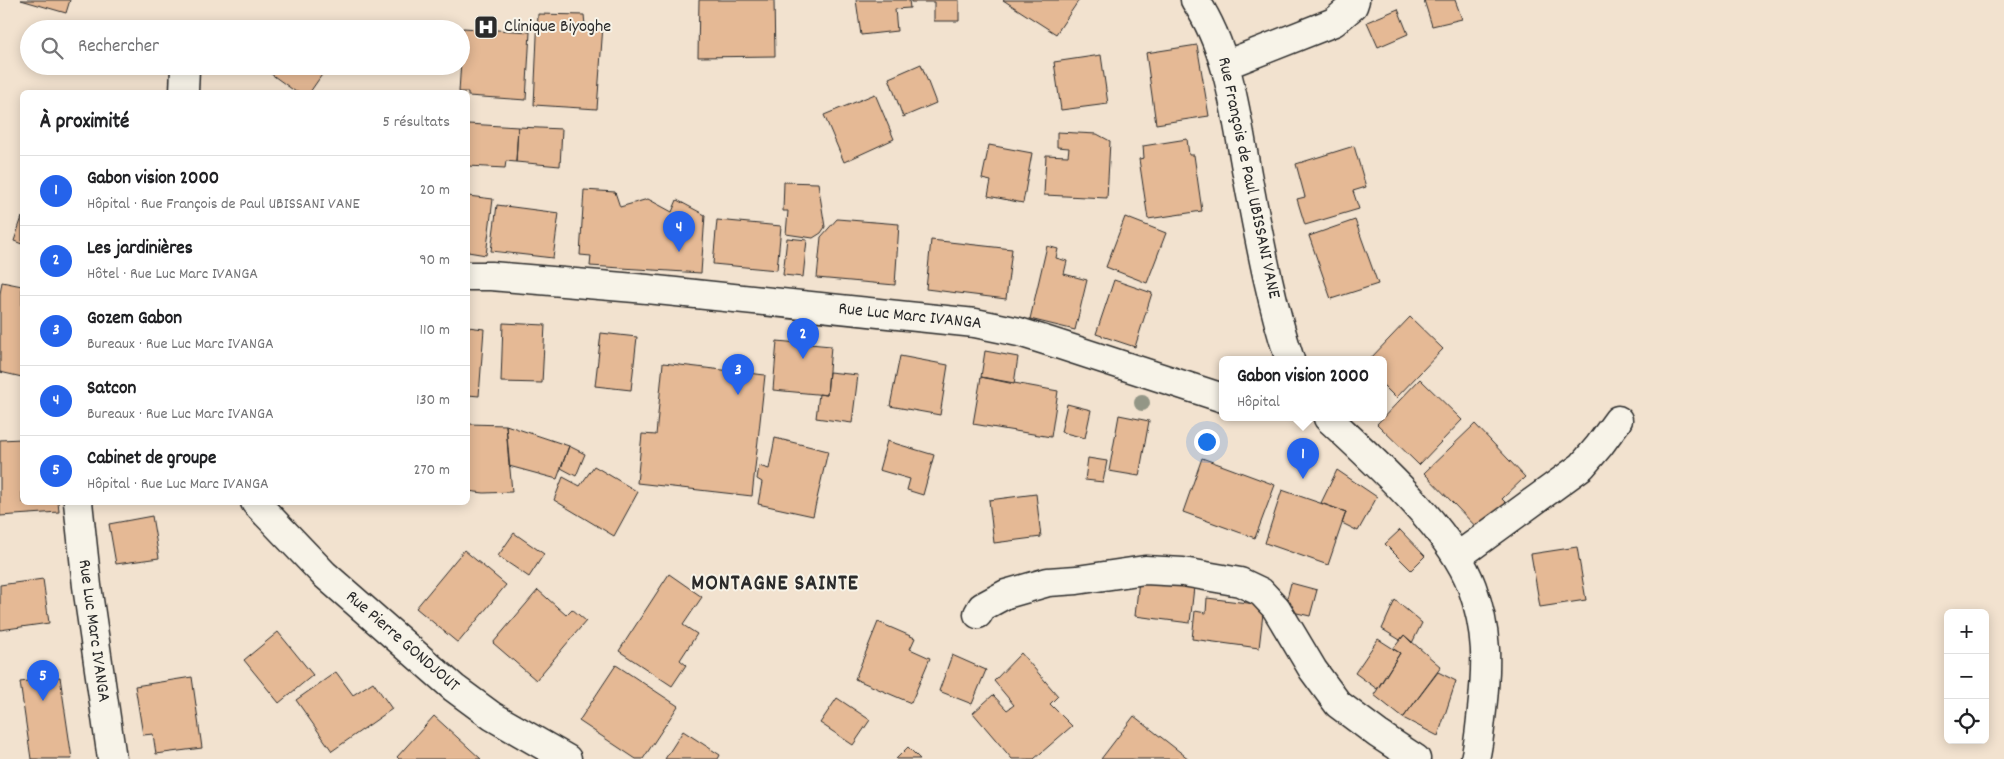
<!DOCTYPE html>
<html lang="fr">
<head>
<meta charset="utf-8">
<style>
  :root { --surface:#fff; --page:#f6f6f6; --text:#202124; --muted:#757577; --line:#e0e0e0; --accent:#2563eb }
  body { margin:0; font-family:Dekko,sans-serif; background:var(--page); color:var(--text) }
  .controls { position:absolute; right:15px; bottom:15px; display:grid; overflow:hidden; border-radius:8px; box-shadow:0 2px 12px #0003 }
  .controls button { width:45px; height:45px; display:grid; place-items:center; padding:0; border:0; border-bottom:1px solid var(--line); background:var(--surface); color:var(--text); font:25px sans-serif }
  .you { position:absolute; left:1206px; top:441px; width:18px; height:18px; margin:-12px; border:4px solid #fff; border-radius:50%; background:#1a73e8; box-shadow:0 0 0 8px #1a73e833 }
  .badge { display:grid; place-items:center; width:32px; height:32px; border-radius:50%; background:var(--accent); color:#fff; font-size:16px; font-weight:700 }
  .pin { position:absolute; translate:-50% -41px; filter:drop-shadow(0 1px 2px #0008) }
  .pin::after { content:''; position:absolute; top:26px; width:18px; height:15px; background:inherit; clip-path:polygon(0 0,100% 0,50% 100%) }
  .popup { position:absolute; left:1219px; top:356px; width:168px; height:65px; box-sizing:border-box; display:grid; place-content:center; border-radius:8px; background:var(--surface); filter:drop-shadow(0 1px 4px #0005); font-size:16px; white-space:nowrap; color:var(--muted) }
  .popup b { font-size:19px; color:var(--text) }
  .popup::after { content:''; position:absolute; left:50%; top:100%; margin-left:-10px; border:10px solid transparent; border-top-color:var(--surface) }
  .list { margin:0; padding:0; list-style:none }
  h2 { display:flex; justify-content:space-between; align-items:center; height:65px; margin:0; padding:0 20px; font-size:21px }
  h2 small { font-size:16px; font-weight:400; color:var(--muted) }
  .list li { display:grid; grid-template-columns:32px 1fr auto; gap:15px; align-items:center; box-sizing:border-box; height:70px; padding:0 20px; border-top:1px solid var(--line) }
  .list b { display:block; font-size:19px; white-space:nowrap }
  .list p { margin:0; font-size:16px; white-space:nowrap; color:var(--muted) }
  .list em { font-size:16px; font-style:normal; color:var(--muted) }
  .icon { flex:none; width:28px; height:28px; fill:none; stroke:currentColor; stroke-width:2; stroke-linecap:round; stroke-linejoin:round }
  .map { position:relative; flex:none; width:2004px; height:759px; overflow:hidden }
  .search { position:absolute; background:var(--surface); box-shadow:0 2px 12px #0003; left:20px; top:20px; width:450px; height:55px; display:flex; align-items:center; gap:12px; box-sizing:border-box; padding:0 18px; border-radius:28px; color:var(--muted); font-size:19px }
  .panel { position:absolute; background:var(--surface); box-shadow:0 2px 12px #0003; left:20px; top:90px; width:450px; height:415px; border-radius:8px }
  .map>svg:first-child { display:block }
</style>
</head>
<body>
<div class="map">
<svg width="2004" height="759" viewBox="0 0 2004 759">
  <rect width="100%" height="100%" fill="#f2e2cf"/>
  <filter id="ink" filterUnits="userSpaceOnUse"><feTurbulence type="fractalNoise" baseFrequency=".02" numOctaves="2"/><feDisplacementMap in="SourceGraphic" scale="10" xChannelSelector="R" yChannelSelector="G"/><feConvolveMatrix kernelMatrix="1 2 1 2 8 2 1 2 1" color-interpolation-filters="sRGB"/></filter>
  <g filter="url(#ink)">
    <path fill="#e5b995" stroke="#2b2b2b" d="M21,0h49l-4,13z
      M699,0h75l1,56 -77,1z
      M856,0h53l1,8 -15,1 2,22 -36,4z
      M911,0h48v21h-25v-19h-23z
      M1003,0h76l-23,34z
      M1424,0h31l7,19 -30,7z
      M1398,9l10,25 -30,13 -11,-25z
      M538,14l46,1 1,10h18l-6,84 -63,-4z
      M463,28l67,4 -4,68 -58,-4v-4h-9z
      M1197,45l12,71 -53,8 -10,-71z
      M1101,55l7,49 -47,6 -7,-48z
      M921,64l15,39 -33,14 -14,-39z
      M260,66h68l-18,26h-14z
      M875,94l19,45 -50,23 -20,-47z
      M468,124l50,3 -2,35 -10,-1 -1,7 -37,-2z
      M518,127l44,2 -2,37 -44,-4z
      M1057,132l40,2 13,7 -3,57 -63,-3 2,-40 22,1 1,-8 -12,-1z
      M1187,139l2,16h5l8,56 -54,8 -9,-60 5,-1 -1,-12z
      M989,145l43,8 -9,50 -35,-7 3,-15 -9,-2z
      M1354,146l12,41 -13,4 6,18 -54,16 -8,-26 8,-2 -9,-33z
      M784,182l34,1 7,44 -4,6 -8,5 -27,-4 2,-23h-5z
      M584,190l31,2 5,15 28,-8 24,13 5,-12 28,15 -4,58 -111,-7 1,-10 -11,-1z
      M468,196l25,3 -7,56 -18,-3z
      M497,205l62,8 -6,45 -62,-7z
      M22,217v27l-8,-3z
      M1125,217l41,16 -19,50 -41,-16z
      M837,219l62,5 -4,61 -78,-7 4,-41z
      M717,220l64,6 -4,44 -64,-6z
      M1355,220l23,64 -47,15 -22,-63z
      M787,238l20,2 -4,37 -20,-2z
      M931,240l81,9 -6,50 -80,-10z
      M1047,246l11,3 -2,9 11,3 -3,13 23,6 -12,50 -45,-11z
      M1114,280l38,13 -17,54 -39,-13z
      M2,282l20,4v91l-22,-5v-78z
      M1410,317l33,32 -47,49 -13,-13v-25h-14z
      M503,323l42,2 -3,58 -41,-1z
      M468,327l16,2 -5,67 -11,-1z
      M601,333l36,4 -6,53 -36,-4z
      M777,341l54,5 -4,49 -54,-5z
      M985,351l33,6 -4,27 -33,-7z
      M900,356l48,9 -8,50 -50,-9z
      M663,363l102,12 -13,121 -115,-13 5,-49 14,1z
      M829,372l29,3 -6,48 -36,-5 3,-24 8,1z
      M981,377l77,14 -7,46 -78,-13z
      M1420,379l42,41 -43,45 -42,-41z
      M1067,404l24,6 -6,28 -24,-6z
      M1119,415l30,6 -10,55 -30,-5z
      M468,424l38,1 6,67 -28,1 -16,-2z
      M1475,424l50,53 -23,22 8,8 -28,26 -58,-60z
      M506,425l63,21 -12,33 -48,-13z
      M775,438l53,13 -15,65 -55,-12 4,-22 -5,-3 2,-13 10,3z
      M22,439v63h36l1,10 -59,4v-76z
      M887,441l47,14 -11,40 -16,-5 3,-11 -31,-9z
      M569,446l16,8 -9,22 -15,-8z
      M1088,458l19,3 -4,21 -18,-2z
      M1202,458l73,27 -20,53 -72,-26z
      M594,466l44,26 -24,44 -60,-36 9,-23 17,9z
      M1337,470l40,27 -19,34 -16,-8 4,-11 -25,-9z
      M1282,490l64,22 -18,53 -63,-22z
      M1036,494l5,43 -47,6 -5,-43z
      M152,516l7,42 -43,6 -7,-40z
      M1400,530l25,26 -14,14 -26,-26z
      M514,533l30,21 -15,23 -31,-21z
      M1577,547l9,53 -46,7 -9,-53z
      M464,550l42,35 -48,58 -42,-35z
      M669,574l33,23 -19,28 14,9 -17,26 6,5 -14,21 -53,-35z
      M43,579l6,44 -49,7v-45z
      M1139,580l55,7 -4,36 -55,-7z
      M1291,583l26,7 -7,26 -26,-6z
      M538,590l28,25 6,-6 14,12 -50,59 -43,-37z
      M1207,598l57,7 -5,43 -67,-9 3,-28 11,2z
      M1395,600l27,23 -10,20 -8,-8 -4,5 -18,-11z
      M878,622l37,16 -5,11 20,9 -19,45 -56,-24z
      M278,632l35,43 -34,28 -35,-43z
      M1404,635l37,32 -38,51 -29,-23 26,-42 -7,-4z
      M1378,639l22,14 -23,36 -22,-16z
      M1021,653l37,43 -8,8 22,22 -38,33h-22l-39,-46 20,-18 14,15 7,-5 -20,-24z
      M952,655l34,15 -14,34 -33,-13z
      M616,665l62,41 -35,53h-7l-57,-38z
      M336,672l17,23 20,-13 19,27 -60,42 -36,-51z
      M1438,672l18,9 -18,55 -35,-18z
      M60,677l12,82h-41l-11,-77z
      M192,677l10,71 -46,6 -3,-20 -10,1 -8,-49z
      M837,698l33,22 -17,25 -33,-22z
      M434,716l47,43h-82l-2,-2z
      M1134,716l55,43h-88z
      M683,731l37,24 -2,4h-53z
      M908,747l12,12h-24z"/>
    <g fill="none" stroke-linecap="round" stroke-linejoin="round">
      <g stroke="#2b2b2b" stroke-width="31">
        <path id="minor" d="M1195,0c34,50 41,115 52,174 12,63 23,126 43,186
          M1225,65l109,-43 19,-16 2,-6
          M184,92l1,-24
          M468,276h23l156,13 328,34 44,9 32,10 172,56
          M1328,418c45,42 123,111 144,169 16,44 15,78 10,123 -2,17 -3,33 -7,49
          M78,502l9,84 25,173
          M255,502l69,72 130,114 38,28 75,43
          M1457,557l125,-91 17,-20 19,-26
          M978,614l4,-7 24,-13 42,-12 29,-2 68,-10 38,2 57,10 21,10 15,16 37,62 25,34 40,30 38,25"/>
      </g>
      <use href="#minor" stroke="#f7f3e8" stroke-width="28"/>
    </g>
    <circle fill="#939686" cx="1142" cy="403" r="8"/>
  </g>
  <defs>
    <g id="hospital-square" transform="scale(1.25)"><rect x="-9" y="-9" width="18" height="18" rx="4" fill="#2b2b2b" stroke="#f7f3e8"/><path d="M-5-5h3v3.5h4V-5h3V5h-3V1.5h-4V5h-3Z" fill="#fff"/></g>
  </defs>
  <g fill-rule="evenodd">
    <use href="#hospital-square" x="486" y="27"/>
  </g>
  <g text-anchor="middle" dominant-baseline="central" stroke-width="4" stroke-linejoin="round" paint-order="stroke">
    <g font-size="18" fill="#2b2b2b" stroke="#f7f3e8" text-anchor="start">
      <text x="504" y="27">Clinique Biyoghe</text>
    </g>
    <g font-size="18" fill="#2b2b2b" stroke="#f7f3e8">
      <text transform="translate(1248 178) rotate(78)">Rue François de Paul UBISSANI VANE</text>
      <text transform="translate(910 317) rotate(6)">Rue Luc Marc IVANGA</text>
      <text transform="translate(93 631) rotate(82)">Rue Luc Marc IVANGA</text>
      <text transform="translate(402 642) rotate(41)">Rue Pierre GONDJOUT</text>
    </g>
    <g font-size="22" font-weight="bold" letter-spacing="1" fill="#2b2b2b" stroke="#f7f3e8">
      <text x="775" y="584">MONTAGNE SAINTE</text>
    </g>
  </g>
</svg>
<div class="controls">
<button>+</button>
<button>−</button>
<button><svg class="icon" aria-label="locate" viewBox="0 0 24 24"><circle cx="12" cy="12" r="6"/><path d="M12 2v4M12 18v4M2 12h4M18 12h4"/></svg></button>
</div>
<div class="you"></div>
<div class="pin badge" style="left:1303px;top:479px">1</div>
<div class="popup"><b>Gabon vision 2000</b>Hôpital</div>
<div class="pin badge" style="left:803px;top:359px">2</div>
<div class="pin badge" style="left:738px;top:395px">3</div>
<div class="pin badge" style="left:679px;top:252px">4</div>
<div class="pin badge" style="left:43px;top:701px">5</div>
<div class="search"><svg class="icon" aria-label="search" viewBox="0 0 24 24"><circle cx="10" cy="10" r="6"/><path d="M15 15l6 6"/></svg>Rechercher</div>
<section class="panel">
<h2>À proximité<small>5 résultats</small></h2>
<ul class="list">
<li><span class="badge">1</span><div><b>Gabon vision 2000</b><p>Hôpital · Rue François de Paul UBISSANI VANE</p></div><em>20 m</em></li>
<li><span class="badge">2</span><div><b>Les jardinières</b><p>Hôtel · Rue Luc Marc IVANGA</p></div><em>90 m</em></li>
<li><span class="badge">3</span><div><b>Gozem Gabon</b><p>Bureaux · Rue Luc Marc IVANGA</p></div><em>110 m</em></li>
<li><span class="badge">4</span><div><b>Satcon</b><p>Bureaux · Rue Luc Marc IVANGA</p></div><em>130 m</em></li>
<li><span class="badge">5</span><div><b>Cabinet de groupe</b><p>Hôpital · Rue Luc Marc IVANGA</p></div><em>270 m</em></li>
</ul>
</section>
</div>
</body>
</html>
